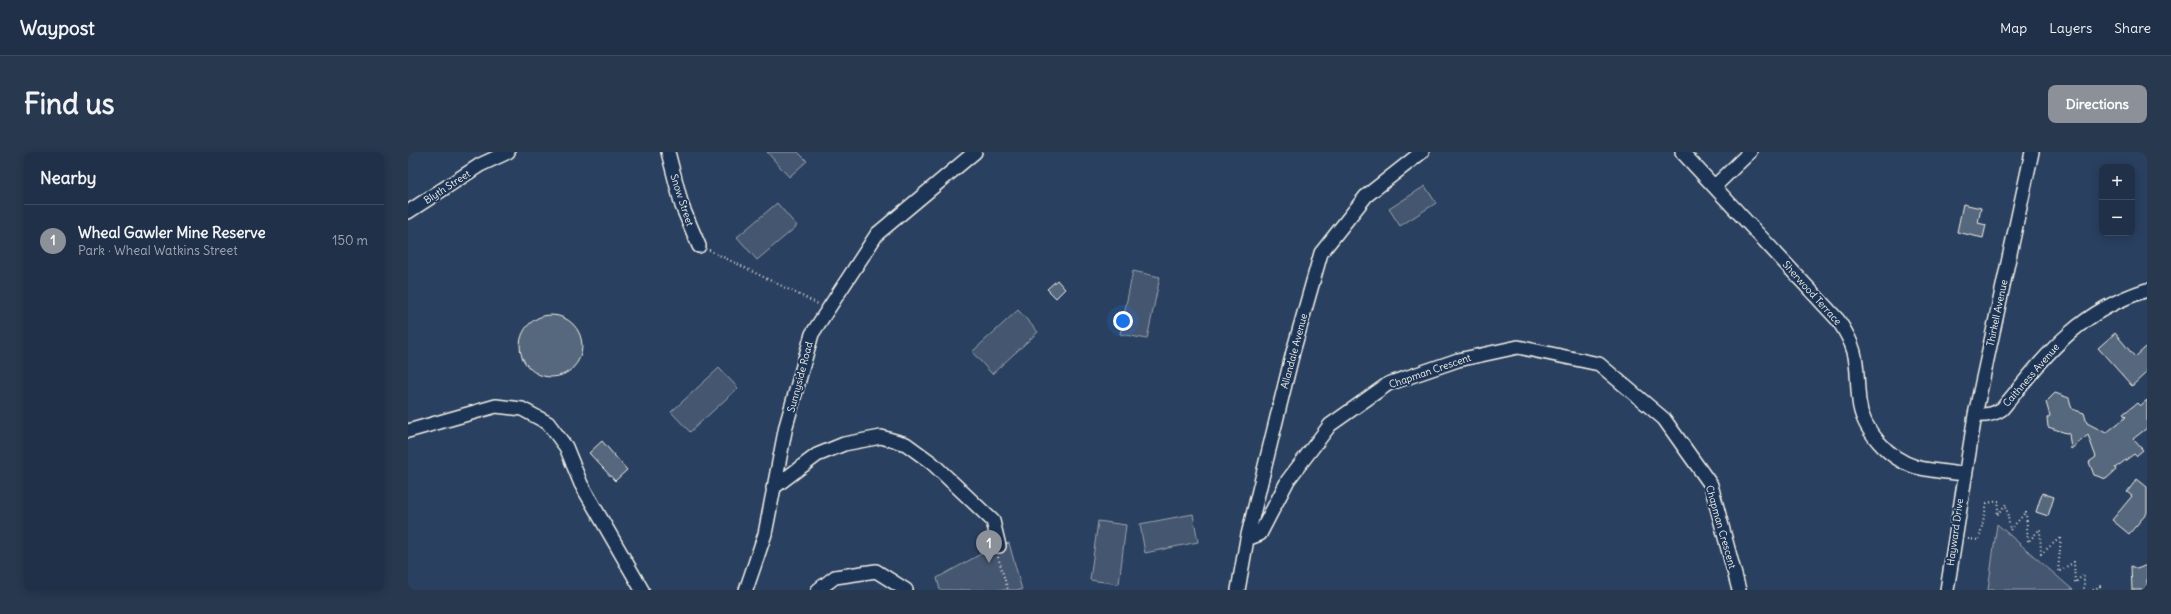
<!DOCTYPE html>
<html lang="en">
<head>
<meta charset="utf-8">
<style>
  :root { --surface:#203048; --page:#28384f; --text:#f1f3f6; --muted:#a2a9b4; --line:#3d4b60; --accent:#8c9099 }
  body { margin:0; font-family:Delius,sans-serif; background:var(--page); color:var(--text) }
  .controls { position:absolute; right:12px; top:12px; display:grid; overflow:hidden; border-radius:8px; box-shadow:0 2px 10px #0003 }
  .controls button { width:36px; height:36px; display:grid; place-items:center; padding:0; border:0; border-bottom:1px solid var(--line); background:var(--surface); color:var(--text); font:20px sans-serif }
  .you { position:absolute; left:715px; top:169px; width:14px; height:14px; margin:-10px; border:3px solid #fff; border-radius:50%; background:#1a73e8; box-shadow:0 0 0 6px #1a73e833 }
  .badge { display:grid; place-items:center; width:26px; height:26px; border-radius:50%; background:var(--accent); color:#fff; font-size:13px; font-weight:700 }
  .pin { position:absolute; translate:-50% -33px; filter:drop-shadow(0 1px 2px #0008) }
  .pin::after { content:''; position:absolute; top:21px; width:14px; height:12px; background:inherit; clip-path:polygon(0 0,100% 0,50% 100%) }
  .list { margin:0; padding:0; list-style:none }
  h2 { display:flex; justify-content:space-between; align-items:center; height:52px; margin:0; padding:0 16px; font-size:17px }
  h2 small { font-size:13px; font-weight:400; color:var(--muted) }
  .list li { display:grid; grid-template-columns:26px 1fr auto; gap:12px; align-items:center; box-sizing:border-box; height:72px; padding:0 16px; border-top:1px solid var(--line) }
  .list b { display:block; font-size:15px; white-space:nowrap }
  .list p { margin:0; font-size:13px; white-space:nowrap; color:var(--muted) }
  .list em { font-size:13px; font-style:normal; color:var(--muted) }
  .map { position:relative; flex:none; width:1739px; height:438px; overflow:hidden; border-radius:8px }
  header { display:flex; align-items:center; gap:24px; box-sizing:border-box; height:56px; padding:0 20px; background:var(--surface); border-bottom:1px solid var(--line) }
  header strong { font-size:19px }
  nav { display:flex; gap:22px; margin-inline-start:auto; font-size:14px }
  .intro { display:flex; align-items:center; justify-content:space-between; box-sizing:border-box; height:96px; padding:0 24px }
  h1 { margin:0; font-size:28px }
  .button { padding:10px 18px; border-radius:8px; background:var(--accent); color:#fff; font-size:14px; font-weight:700 }
  main { display:flex; gap:24px; padding:0 24px }
  aside { flex:1; background:var(--surface); border-radius:8px; box-shadow:0 2px 10px #0003 }
  .map>svg:first-child { display:block }
</style>
</head>
<body>
<header>
<strong>Waypost</strong>
<nav><a>Map</a><a>Layers</a><a>Share</a></nav>
</header>
<div class="intro"><h1>Find us</h1><a class="button">Directions</a></div>
<main>
<aside>
<h2>Nearby<small></small></h2>
<ul class="list">
<li><span class="badge">1</span><div><b>Wheal Gawler Mine Reserve</b><p>Park · Wheal Watkins Street</p></div><em>150 m</em></li>
</ul>
</aside>
<div class="map">
<svg width="1739" height="438" viewBox="0 0 1739 438">
  <rect width="100%" height="100%" fill="#2a4060"/>
  <filter id="ink" filterUnits="userSpaceOnUse"><feTurbulence type="fractalNoise" baseFrequency=".025" numOctaves="2"/><feDisplacementMap in="SourceGraphic" scale="8" xChannelSelector="R" yChannelSelector="G"/><feConvolveMatrix kernelMatrix="1 2 1 2 8 2 1 2 1" color-interpolation-filters="sRGB"/></filter>
  <g filter="url(#ink)">
    <path fill="#445771" stroke="#9ca4ac" d="M359,0h31l9,9 -18,16z
      M1017,34l11,17 -36,23 -11,-17z
      M369,51l20,23 -40,34 -20,-23z
      M725,119l27,6 -13,62 -27,-5z
      M610,158l20,22 -46,42 -20,-22z
      M311,216l19,20 -48,44 -19,-20z
      M785,362l5,28 -53,11 -5,-29z
      M690,369l28,4 -7,59 -29,-4z
      M1589,372l76,66h-85z
      M601,391l13,47h-82l-3,-12 53,-29z"/>
    <path fill="#56677d" stroke="#f4f1e8" d="M1555,52l18,4 -3,15 8,2 -3,13 -26,-6z
      M649,128l8,9 -9,9 -9,-9z
      M112 194a31 31 0 1 1 62 0a31 31 0 1 1-62 0Z
      M1707,181l20,24 12,-11v26l-15,14 -34,-38z
      M1647,241l14,5 3,11 12,4 3,10 19,10 20,-16 -3,-3 14,-11 3,3 7,-6v28l-14,11 10,11 -7,6 -2,-2 -19,14 1,2 -10,9 -12,-4 -5,-13 7,-5 -8,-22 -17,14 -2,-15 -21,-7 -1,-9 3,-2 -4,-14z
      M194,289l25,29 -12,11 -26,-28z
      M1729,327l10,8v26l-18,21 -17,-14 20,-24 -5,-4z
      M1634,341l12,4 -6,19 -12,-4z
      M1739,413v25h-15l-1,-24 6,3z"/>
    <g fill="none" stroke-linecap="round" stroke-linejoin="round">
      <g stroke="#f4f1e8" stroke-width="16">
        <path id="minor" d="M260,0l14,54 17,40
          M1274,0l156,168c23,34 17,44 21,81 3,29 30,58 57,66 15,4 32,5 48,7
          M1307,34l35,-34
          M0,60l72,-47 28,-13
          M1567,263c10,1 18,0 27,-6 44,-54 75,-97 145,-119
          M0,279l88,-25 26,3 26,14 18,24 15,37 61,106
          M365,336l44,-33 27,-11 37,-7 25,7 26,19 61,58 6,25
          M839,387l13,-5 28,-54 42,-55 58,-41 70,-24 60,-13 81,17 65,55 47,66 28,105
          M338,438l19,-56 21,-108 26,-92 65,-100 98,-82
          M410,438l17,-13 41,-6 30,19
          M830,438l9,-51 46,-187 28,-99 45,-57 56,-44
          M1539,438l28,-175 57,-263"/>
      </g>
      <path stroke="#f4f1e8" stroke-width="2" stroke-dasharray="1 3" stroke-linecap="butt" d="M301,98l109,54
        M1560,387l11,1 8,-37 12,-2 -2,14 9,-11 4,26 16,-18 2,30 12,-13 1,25 20,-17 -3,35 16,-10 1,21 9,-9v16
        M590,405l10,33
        M1685,438l7,-4 -1,4"/>
      <use href="#minor" stroke="#1d3557" stroke-width="13"/>
    </g>
  </g>
  <g text-anchor="middle" dominant-baseline="central" stroke-width="4" stroke-linejoin="round" paint-order="stroke">
    <g font-size="10" fill="#f4f1e8" stroke="#1d3557">
      <text transform="translate(39 35) rotate(-33)">Blyth Street</text>
      <text transform="translate(274 48) rotate(72)">Snow Street</text>
      <text transform="translate(1404 141) rotate(48)">Sherwood Terrace</text>
      <text transform="translate(1589 161) rotate(-78)">Thirkell Avenue</text>
      <text transform="translate(886 199) rotate(-75)">Allandale Avenue</text>
      <text transform="translate(1022 219) rotate(-19)">Chapman Crescent</text>
      <text transform="translate(1623 223) rotate(-49)">Caithness Avenue</text>
      <text transform="translate(392 225) rotate(-75)">Sunnyside Road</text>
      <text transform="translate(1313 375) rotate(74)">Chapman Crescent</text>
      <text transform="translate(1547 380) rotate(-82)">Hayward Drive</text>
    </g>
  </g>
</svg>
<div class="controls">
<button>+</button>
<button>−</button>
</div>
<div class="you"></div>
<div class="pin badge" style="left:581px;top:411px">1</div>
</div>
</main>
</body>
</html>
